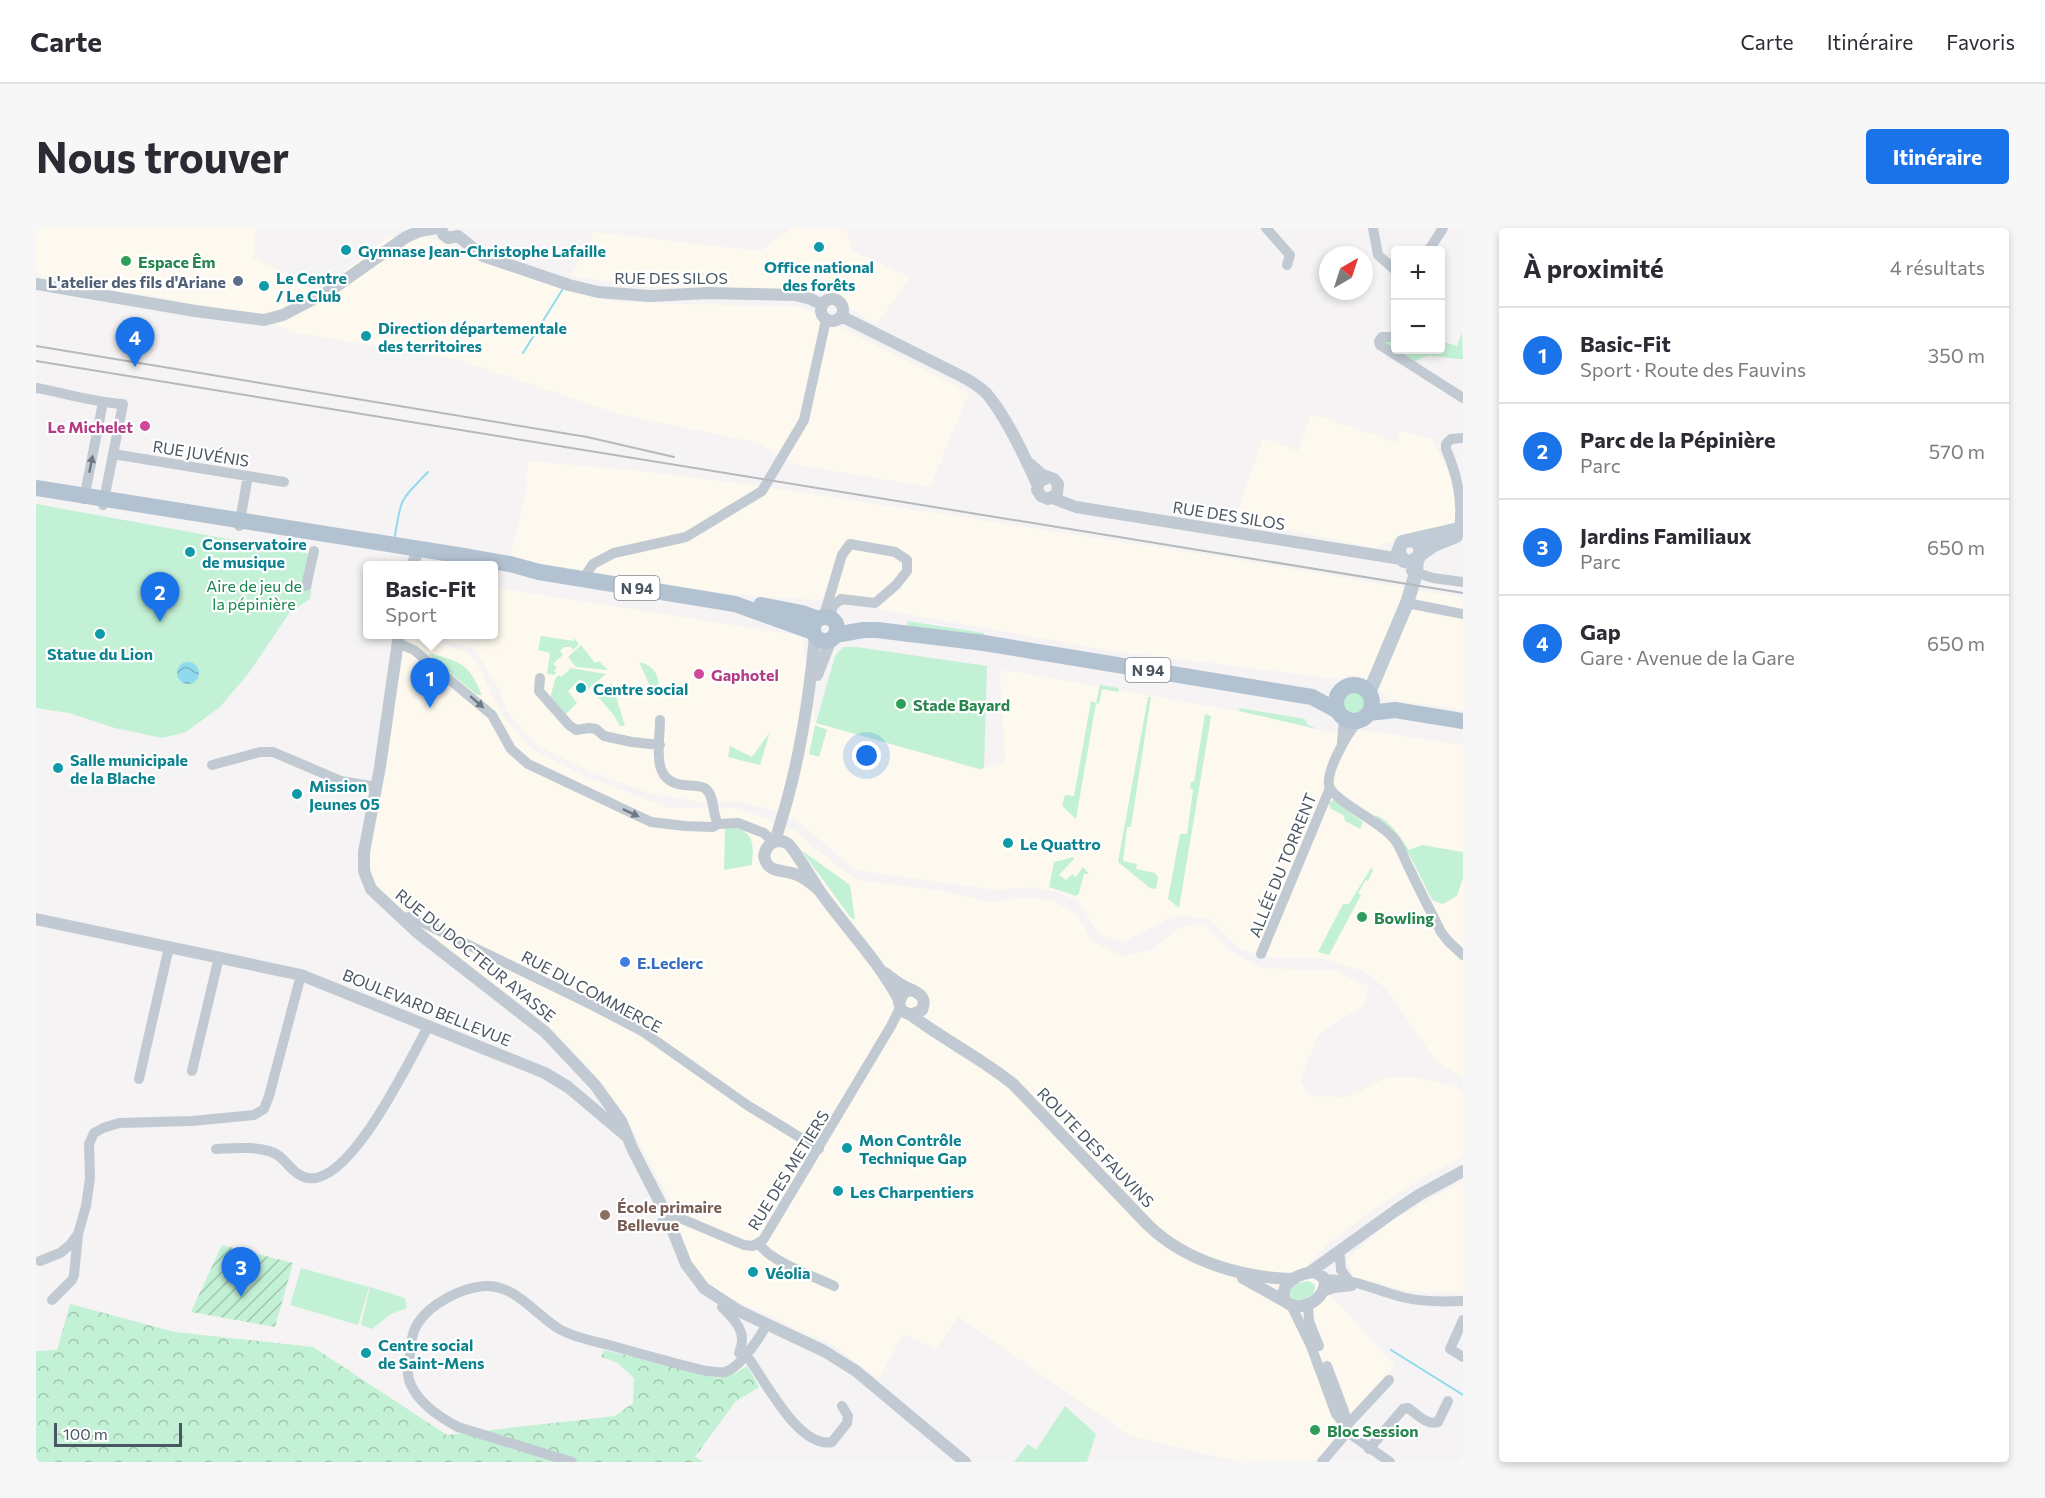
<!DOCTYPE html>
<html lang="fr">
<head>
<meta charset="utf-8">
<style>
  :root { --surface:#fff; --page:#f7f7f7; --text:#2b2b33; --muted:#7c7c81; --line:#e1e1e2; --accent:#1a73e8 }
  body { margin:0; font-family:Commissioner,sans-serif; background:var(--page); color:var(--text) }
  .controls { position:absolute; right:18px; top:18px; display:grid; overflow:hidden; border-radius:6px; box-shadow:0 3px 9px #0003 }
  .controls button { width:54px; height:54px; display:grid; place-items:center; padding:0; border:0; border-bottom:2px solid var(--line); background:var(--surface); color:var(--text); font:30px sans-serif }
  .compass { position:absolute; left:1283px; top:18px; width:54px; height:54px; border-radius:50%; background:var(--surface); box-shadow:0 3px 9px #0003; rotate:39deg }
  .scale { position:absolute; left:18px; bottom:15px; width:128px; box-sizing:border-box; padding-left:6px; border:3px solid #4a5661; border-top:0; font-size:16px; line-height:21px; white-space:nowrap; color:#4a5661; -webkit-text-stroke:4px #fff; paint-order:stroke }
  .you { position:absolute; left:831px; top:528px; width:21px; height:21px; margin:-15px; border:4px solid #fff; border-radius:50%; background:#1a73e8; box-shadow:0 0 0 9px #1a73e833 }
  .badge { display:grid; place-items:center; width:39px; height:39px; border-radius:50%; background:var(--accent); color:#fff; font-size:20px; font-weight:700 }
  .pin { position:absolute; translate:-50% -50px; filter:drop-shadow(0 2px 3px #0008) }
  .pin::after { content:''; position:absolute; top:32px; width:21px; height:18px; background:inherit; clip-path:polygon(0 0,100% 0,50% 100%) }
  .popup { position:absolute; left:327px; top:333px; width:135px; height:78px; box-sizing:border-box; display:grid; place-content:center; border-radius:6px; background:var(--surface); filter:drop-shadow(0 2px 4px #0005); font-size:20px; white-space:nowrap; color:var(--muted) }
  .popup b { font-size:22px; color:var(--text) }
  .popup::after { content:''; position:absolute; left:50%; top:100%; margin-left:-12px; border:12px solid transparent; border-top-color:var(--surface) }
  .list { margin:0; padding:0; list-style:none }
  h2 { display:flex; justify-content:space-between; align-items:center; height:78px; margin:0; padding:0 24px; font-size:26px }
  h2 small { font-size:20px; font-weight:400; color:var(--muted) }
  .list li { display:grid; grid-template-columns:39px 1fr auto; gap:18px; align-items:center; box-sizing:border-box; height:96px; padding:0 24px; border-top:2px solid var(--line) }
  .list b { display:block; font-size:22px; white-space:nowrap }
  .list p { margin:0; font-size:20px; white-space:nowrap; color:var(--muted) }
  .list em { font-size:20px; font-style:normal; color:var(--muted) }
  .map { position:relative; flex:none; width:1427px; height:1234px; overflow:hidden; border-radius:6px }
  header { display:flex; align-items:center; gap:36px; box-sizing:border-box; height:84px; padding:0 30px; background:var(--surface); border-bottom:2px solid var(--line) }
  header strong { font-size:28px }
  nav { display:flex; gap:33px; margin-inline-start:auto; font-size:21px }
  .intro { display:flex; align-items:center; justify-content:space-between; box-sizing:border-box; height:144px; padding:0 36px }
  h1 { margin:0; font-size:42px }
  .button { padding:15px 27px; border-radius:6px; background:var(--accent); color:#fff; font-size:21px; font-weight:700 }
  main { display:flex; gap:36px; padding:0 36px }
  aside { flex:1; background:var(--surface); border-radius:6px; box-shadow:0 3px 9px #0003 }
  .map>svg:first-child { display:block }
</style>
</head>
<body>
<header>
<strong>Carte</strong>
<nav><a>Carte</a><a>Itinéraire</a><a>Favoris</a></nav>
</header>
<div class="intro"><h1>Nous trouver</h1><a class="button">Itinéraire</a></div>
<main>
<div class="map">
<svg width="1427" height="1234" viewBox="0 0 1427 1234">
  <defs>
    <pattern id="forest-crowns" width="20" height="18" patternUnits="userSpaceOnUse" patternTransform="scale(1.5)"><rect width="20" height="18" fill="#c3f1d5"/><path d="M2 6a3 3 0 1 1 6 0M12 15a3 3 0 1 1 6 0" fill="none" stroke="#a0c6b0"/></pattern>
    <pattern id="garden-furrows" width="10" height="10" patternUnits="userSpaceOnUse" patternTransform="scale(1.5)"><rect width="10" height="10" fill="#c3f1d5"/><path d="M-1 1l2-2M0 10L10 0M9 11l2-2" fill="none" stroke="#a0c6b0"/></pattern>
    <pattern id="water-waves" width="16" height="10" patternUnits="userSpaceOnUse" patternTransform="scale(1.5)"><rect width="16" height="10" fill="#90daee"/><path d="M0 5q4-4 8 0t8 0" fill="none" stroke="#78b4c4"/></pattern>
  </defs>
  <rect width="100%" height="100%" fill="#f5f3f3"/>
  <path fill="#fdf9ef" d="M0,0h220l-3,30 69,31 66,-52 35,-2 139,53 53,14 187,5 167,86 -39,94 -133,-22 -42,-23 -133,-27 -163,-55 -166,-28 -35,-16 -110,-21 -53,-5 -48,-8 -11,-11z
    M756,0l54,1 6,22 58,26 -34,48 -53,-34 -157,-3 -29,-2 -66,-10 23,-44 166,19z
    M1275,186l85,28 4,-12 32,9 22,43 3,43 -43,7 -41,16 -86,-18 -53,-9 29,-83 35,13z
    M493,233l113,10 105,13 474,73 242,41v112l-74,-11 -25,-22 -13,-2 -12,4 -232,-29 -274,-49 -108,-7 -215,-36 17,-71 -2,-7z
    M457,359l309,49 13,85 164,49 26,-8 -5,-88 5,-4 255,45 68,17 44,-1 91,14v333l-26,-16 -51,-73 -21,-17 -39,-13 -64,-2 -23,-9 -32,-30 -33,-2 -50,26 -26,-8 -18,-31 -22,-11 -25,-5 -37,3 -141,-20 -56,-48 -24,-11 -37,-10 -33,2 -56,-10 -57,-21 -57,-28 -26,-30 -13,-30 -22,-35 -42,-14 61,-1z
    M372,407h5l56,18 8,10 25,52 30,34 48,25 88,34h70l58,23 14,14 47,35 85,11 49,11 33,-5 29,3 24,15 16,27 30,14 30,-7 27,-22 24,-3 31,30 27,14 74,3 33,16 -6,19 -44,28 -19,46 9,16 34,1 18,-6 26,-14h28l37,8 11,6v66l-42,21 -50,33 -44,34 -22,23 90,97 -55,69 -26,27 -74,1 -110,-26 -172,-119 -22,32 -33,-15 -24,45 -46,-34 -127,-58 -15,-25 -20,-58 -47,-91 -34,-44 -44,-46 -115,-87 -52,-45 -6,-11 -4,-20 26,-167z
    M1427,953v112l-55,-2 -54,-14 -8,-17 42,-37z"/>
  <path fill="#c3f1d5" d="M1426,104l1,27c-18,1 -36,-10 -50,5l-31,-23 13,-1 1,10h44l1,-9 16,5z
    M0,276l280,51 -6,44 -20,13 -42,62 -28,33 -34,25 -24,6 -47,-10 -46,-15 -33,-5z
    M871,393l77,12v5l-77,-12z
    M505,408l33,5v-3l5,6 -6,6 -2,-3h-7l-4,4 3,4 -10,9 4,4 -3,2 2,3 -2,2 -7,-1 3,-21 -12,-3z
    M545,417l14,18 4,-2 9,9 -32,-3 -8,-10z
    M807,419h13l131,19 -3,102 -4,1 -164,-46 19,-67z
    M394,425c32,10 38,9 52,42h-5l-48,-40z
    M603,434c17,3 25,21 16,35z
    M535,440l35,6 -18,15 -8,-10 -12,12 9,12 -12,12 -15,-16 5,-20 3,-4 3,2z
    M576,455l13,43h-5l-7,-12 -16,-18z
    M1064,457l18,3 1,4 -17,-3 -3,15 -3,-1 -20,116 -14,-13 3,-11 9,1 17,-95 5,2z
    M1305 476a13 13 0 1 1 26 0a13 13 0 1 1-26 0Z
    M1112,469h3l-20,130h-4l-4,34 14,3 -1,5 19,4 3,4 -2,12 -6,-1 -32,-26z
    M1204,480l65,11 3,6 9,4 -78,-18z
    M1169,486l6,2 -3,19 -29,173 -11,-9 12,-65h7l6,-44 -3,-2 1,-6h3z
    M779,497l12,5 -8,27 -10,-3z
    M734,504l-10,33 -32,-8 2,-11 22,11z
    M1297,572l30,22 -3,7 -15,-8 -1,-5 -14,-8 -1,-5z
    M1340,587c16,8 23,20 33,35l13,-5 41,7v26l-6,18 -14,8 -11,-4 -21,-42 -19,-29 -17,-12z
    M689,599c29,1 29,15 27,38l-28,5z
    M765,622l49,35 5,34 -4,-1z
    M1038,629v2l-15,16 7,5 6,-6 4,3 7,-10 6,7h-5l-5,19 -3,3 -27,-9 5,-25z
    M1335,640l2,2 -5,11 -2,-1 -8,13 3,2 -32,60 -11,-3 25,-48h6z
    M265,1040l68,19 -11,38 -68,-20z
    M1273,1053l6,4 -1,8 -13,9 -9,-3 -2,-6c2,-9 10,-11 19,-12z
    M334,1059l35,11 2,10 -16,6 -19,15 -11,-4z
    M1029,1178l31,28 -9,28h-73l14,-18 8,6z"/>
  <path fill="url(#forest-crowns)" d="M34,1076l105,28 138,15 134,88 168,-19 18,-13 1,-25 -16,-15 -17,-6 3,-7 115,28 17,-5 11,-7 12,21 -24,15 -40,55 9,5h-668v-111l21,-1z"/>
  <path fill="url(#garden-furrows)" d="M186,1017l71,18 -18,64 -84,-15z"/>
  <path fill="url(#water-waves)" d="M141 445a11 11 0 1 1 22 0a11 11 0 1 1-22 0Z"/>
  <g fill="none" stroke-linecap="round" stroke-linejoin="round">
    <path stroke="#90daee" stroke-width="2" d="M487,125l41,-66
      M359,308c6,-39 5,-35 33,-64
      M1355,1122l72,45"/>
    <path stroke="#c1cad2" stroke-width="10" d="M1230,0l24,27 -3,10
      M1337,0l5,27 18,16
      M1393,22l14,-22
      M1360,109h-14l-3,4 1,4 83,53
      M0,160c29,5 58,14 87,16l-20,101
      M77,226l171,28
      M48,271l19,-97
      M203,298l9,-50
      M1423,301c4,-29 -2,-54 -13,-80v-5l5,-5 12,-1
      M1375,343l22,7 30,4
      M547,351l10,-15 21,-11 72,-16 76,-46 42,-71 22,-100
      M270,358l8,-35
      M1371,375l56,11
      M786,389l3,-5 17,-57 8,-11 45,8 12,8v11l-11,14 -21,18 -34,-4 -8,7 -3,12
      M361,415l17,7 78,65 19,34 17,15 123,58 34,4 28,1 5,-3 20,-1 26,10 9,9
      M504,450l-1,13 30,34 7,5 13,-2 7,1 8,7 28,6 28,3
      M624,492c0,26 -10,61 23,65 7,1 18,0 23,4 9,8 6,25 12,35
      M1322,493c-10,12 -35,53 -28,67 7,15 52,34 65,52 7,10 11,23 17,34 9,19 19,38 29,58l7,9 15,14
      M1306,514l2,-24
      M176,537l48,-13h13l68,29 35,6
      M367,692l5,-3 5,1 177,86 52,27 105,74 72,44
      M1225,726l69,-166
      M156,843l27,-114
      M103,851l30,-132
      M180,921c16,-1 49,-4 63,7 9,7 16,20 29,22 43,7 102,-119 121,-153
      M626,994l3,-5 10,-1 69,29 9,1 10,-6 128,-214 9,-18
      M723,1016c11,17 56,33 75,42
      M1304,1029l1,13 9,12
      M4,1033l20,-8 10,-8 8,-11 8,-28 4,-28 -1,-34 5,-11 9,-5 16,-5 73,-2 62,-6 10,-6 5,-13 32,-121
      M1289,1052c26,-3 53,11 77,17 20,5 41,5 61,4
      M1286,1064l12,-4 18,-2
      M16,1072l20,-20 2,-5 4,-40
      M1272,1077l1,16 10,25
      M686,1079c14,14 26,26 17,46
      M1256,1079l19,39 25,68 17,22 37,26
      M1427,1092l-13,29 13,8
      M705,1120c20,23 55,101 91,94l15,-19 1,-7 -6,-10
      M1291,1138l17,45 3,14
      M1311,1197l42,-45
      M1333,1221l34,-40 5,-1c9,6 19,18 30,14l10,-21
      M536,1234l-114,-35c-17,-9 -39,-24 -47,-42 -5,-10 -3,-21 -1,-31 1,-11 2,-22 8,-31 12,-19 43,-35 66,-37 32,-2 52,30 77,44 15,8 32,11 48,15 32,9 64,18 97,26 6,0 13,2 19,1 15,-4 35,-35 42,-48
      M1286,1234l26,-31"/>
    <path stroke="#c1cad2" stroke-width="12" d="M405,0l2,6 5,4 10,-2
      M422,8l25,20 86,29 29,7 52,4 58,-3 87,2 16,4 11,6
      M0,56l159,27 69,9 19,-5 48,-25 75,-53 14,-6 16,-3
      M785 82a11 11 0 1 1 22 0a11 11 0 1 1-22 0Z
      M805,88l118,59c10,5 20,11 28,19 20,24 38,63 51,92
      M994,236l11,10 13,5 4,5 -1,10 -9,5 -7,-3 -4,-6 2,-8 8,-4
      M1016,270l24,9 325,52
      M376,338l5,-13 6,-3
      M363,406l-19,133 -16,85v19l7,18 47,44 127,99 50,53 26,36 12,29 34,66 19,48 18,24 35,23 85,40 32,20 109,91
      M781,447l14,-36
      M739,614c4,-15 9,-30 13,-45 14,-52 22,-107 27,-161
      M783,662c-7,-6 -15,-13 -24,-16 -14,-5 -27,0 -31,-18 2,-11 12,-20 24,-12 6,4 25,37 31,46 26,37 59,70 80,110
      M0,691l265,56 244,98 23,14 57,48
      M849,745c8,6 16,13 25,16 10,5 17,8 12,21l-11,5 -9,-4 -3,-8 4,-10 8,-3
      M875,787c33,25 70,43 102,69l135,141c38,37 95,53 146,54
      M1274,1044l85,-61 24,-16 44,-24
      M1279,1044l9,6c6,18 -22,37 -38,24 -9,-19 13,-29 29,-30z
      M1207,1050l43,24"/>
    <path stroke="#c1cbd6" stroke-width="14" d="M1378,312l7,7 -2,10 -8,5 -7,-1 -6,-9 4,-10 61,-14
      M1385,326l13,-9 22,-9
      M1333,465l38,-90 9,-30 1,-13"/>
    <path stroke="#b3c2d1" stroke-width="16" d="M0,260l428,68 46,8 29,8 196,32 78,28
      M725,377l41,8 16,6
      M777 401a12 12 0 1 1 24 0a12 12 0 1 1-24 0Z
      M799,407l28,-5h14l107,13 328,54 26,14
      M1300 475a18 18 0 1 1 36 0a18 18 0 1 1-36 0Z
      M1333,485l26,-3 68,11"/>
    <path stroke="#b5b8bd" stroke-width="2" d="M0,118l551,91 87,20
      M0,133l1427,232"/>
  </g>
  <defs><path id="oneway-solid" d="M-6-.8H1V-3.2L6.5 0L1 3.2V.8H-6Z" transform="scale(1.5)"/></defs>
  <g fill="#6e7983">
    <use href="#oneway-solid" transform="translate(55 236) rotate(-79)"/>
    <use href="#oneway-solid" transform="translate(441 474) rotate(41)"/>
    <use href="#oneway-solid" transform="translate(595 585) rotate(25)"/>
  </g>
  <g fill="#0f9aa8" stroke="#fff" stroke-width="2">
    <circle cx="783" cy="19" r="6"/>
    <circle cx="310" cy="22" r="6"/>
    <circle cx="228" cy="58" r="6"/>
    <circle cx="330" cy="108" r="6"/>
    <circle cx="154" cy="324" r="6"/>
    <circle cx="64" cy="406" r="6"/>
    <circle cx="545" cy="460" r="6"/>
    <circle cx="22" cy="540" r="6"/>
    <circle cx="261" cy="566" r="6"/>
    <circle cx="972" cy="615" r="6"/>
    <circle cx="811" cy="920" r="6"/>
    <circle cx="802" cy="963" r="6"/>
    <circle cx="717" cy="1044" r="6"/>
    <circle cx="330" cy="1125" r="6"/>
  </g>
  <g fill="#2e9e5b" stroke="#fff" stroke-width="2">
    <circle cx="90" cy="33" r="6"/>
    <circle cx="865" cy="476" r="6"/>
    <circle cx="1326" cy="689" r="6"/>
    <circle cx="1279" cy="1202" r="6"/>
  </g>
  <circle fill="#5c6f8a" stroke="#fff" stroke-width="2" cx="202" cy="53" r="6"/>
  <g fill="#d1479c" stroke="#fff" stroke-width="2">
    <circle cx="109" cy="198" r="6"/>
    <circle cx="663" cy="446" r="6"/>
  </g>
  <circle fill="#3f7fe0" stroke="#fff" stroke-width="2" cx="589" cy="734" r="6"/>
  <circle fill="#8d6e63" stroke="#fff" stroke-width="2" cx="569" cy="987" r="6"/>
  <g text-anchor="middle" dominant-baseline="central" stroke-width="4.5" stroke-linejoin="round" paint-order="stroke">
    <g fill="#fff" stroke="#808990" stroke-width="1.5">
      <rect x="578.5" y="348" width="45" height="24" rx="4.5"/>
      <rect x="1089.5" y="430" width="45" height="24" rx="4.5"/>
    </g>
    <g font-size="15" font-weight="bold" fill="#4a5661">
      <text x="601" y="360">N 94</text>
      <text x="1112" y="442">N 94</text>
    </g>
    <g font-size="16" font-weight="bold" fill="#0d838f" stroke="#fff" text-anchor="start">
      <text x="322" y="22">Gymnase Jean-Christophe Lafaille</text>
      <text x="783" y="38" text-anchor="middle">Office national<tspan x="783" dy="18">des forêts</tspan></text>
      <text x="240" y="49">Le Centre<tspan x="240" dy="18">/ Le Club</tspan></text>
      <text x="342" y="99">Direction départementale<tspan x="342" dy="18">des territoires</tspan></text>
      <text x="166" y="315">Conservatoire<tspan x="166" dy="18">de musique</tspan></text>
      <text x="64" y="425" text-anchor="middle">Statue du Lion</text>
      <text x="557" y="460">Centre social</text>
      <text x="34" y="531">Salle municipale<tspan x="34" dy="18">de la Blache</tspan></text>
      <text x="273" y="557">Mission<tspan x="273" dy="18">Jeunes 05</tspan></text>
      <text x="984" y="615">Le Quattro</text>
      <text x="823" y="911">Mon Contrôle<tspan x="823" dy="18">Technique Gap</tspan></text>
      <text x="814" y="963">Les Charpentiers</text>
      <text x="729" y="1044">Véolia</text>
      <text x="342" y="1116">Centre social<tspan x="342" dy="18">de Saint-Mens</tspan></text>
    </g>
    <g font-size="16" font-weight="bold" fill="#27864d" stroke="#fff" text-anchor="start">
      <text x="102" y="33">Espace Êm</text>
      <text x="877" y="476">Stade Bayard</text>
      <text x="1338" y="689">Bowling</text>
      <text x="1291" y="1202">Bloc Session</text>
    </g>
    <g font-size="16" fill="#4a5661" stroke="#fff">
      <text x="635" y="49">RUE DES SILOS</text>
      <text transform="translate(165 225) rotate(9)">RUE JUVÉNIS</text>
      <text transform="translate(1193 287) rotate(9)">RUE DES SILOS</text>
      <text transform="translate(1246 637) rotate(-68)">ALLÉE DU TORRENT</text>
      <text transform="translate(440 727) rotate(39)">RUE DU DOCTEUR AYASSE</text>
      <text transform="translate(556 763) rotate(28)">RUE DU COMMERCE</text>
      <text transform="translate(391 779) rotate(22)">BOULEVARD BELLEVUE</text>
      <text transform="translate(1060 919) rotate(46)">ROUTE DES FAUVINS</text>
      <text transform="translate(752 942) rotate(-58)">RUE DES METIERS</text>
    </g>
    <g font-size="16" font-weight="bold" fill="#4e5e75" stroke="#fff" text-anchor="end">
      <text x="190" y="53">L'atelier des fils d'Ariane</text>
    </g>
    <g font-size="16" font-weight="bold" fill="#b23c85" stroke="#fff" text-anchor="end">
      <text x="97" y="198">Le Michelet</text>
      <text x="675" y="446" text-anchor="start">Gaphotel</text>
    </g>
    <g font-size="16" fill="#17864f" stroke="#fff">
      <text x="218" y="357">Aire de jeu de<tspan x="218" dy="18">la pépinière</tspan></text>
    </g>
    <g font-size="16" font-weight="bold" fill="#366cbe" stroke="#fff" text-anchor="start">
      <text x="601" y="734">E.Leclerc</text>
    </g>
    <g font-size="16" font-weight="bold" fill="#785e54" stroke="#fff" text-anchor="start">
      <text x="581" y="978">École primaire<tspan x="581" dy="18">Bellevue</tspan></text>
    </g>
  </g>
</svg>
<div class="controls">
<button>+</button>
<button>−</button>
</div>
<svg class="compass" viewBox="-18 -18 36 36"><path d="M0-13l5 13h-10z" fill="#e53935"/><path d="M0 13l5-13h-10z" fill="#7c7c81"/></svg>
<div class="scale">100 m</div>
<div class="you"></div>
<div class="pin badge" style="left:394px;top:480px">1</div>
<div class="popup"><b>Basic-Fit</b>Sport</div>
<div class="pin badge" style="left:124px;top:394px">2</div>
<div class="pin badge" style="left:205px;top:1069px">3</div>
<div class="pin badge" style="left:99px;top:139px">4</div>
</div>
<aside>
<h2>À proximité<small>4 résultats</small></h2>
<ul class="list">
<li><span class="badge">1</span><div><b>Basic-Fit</b><p>Sport · Route des Fauvins</p></div><em>350 m</em></li>
<li><span class="badge">2</span><div><b>Parc de la Pépinière</b><p>Parc</p></div><em>570 m</em></li>
<li><span class="badge">3</span><div><b>Jardins Familiaux</b><p>Parc</p></div><em>650 m</em></li>
<li><span class="badge">4</span><div><b>Gap</b><p>Gare · Avenue de la Gare</p></div><em>650 m</em></li>
</ul>
</aside>
</main>
</body>
</html>
